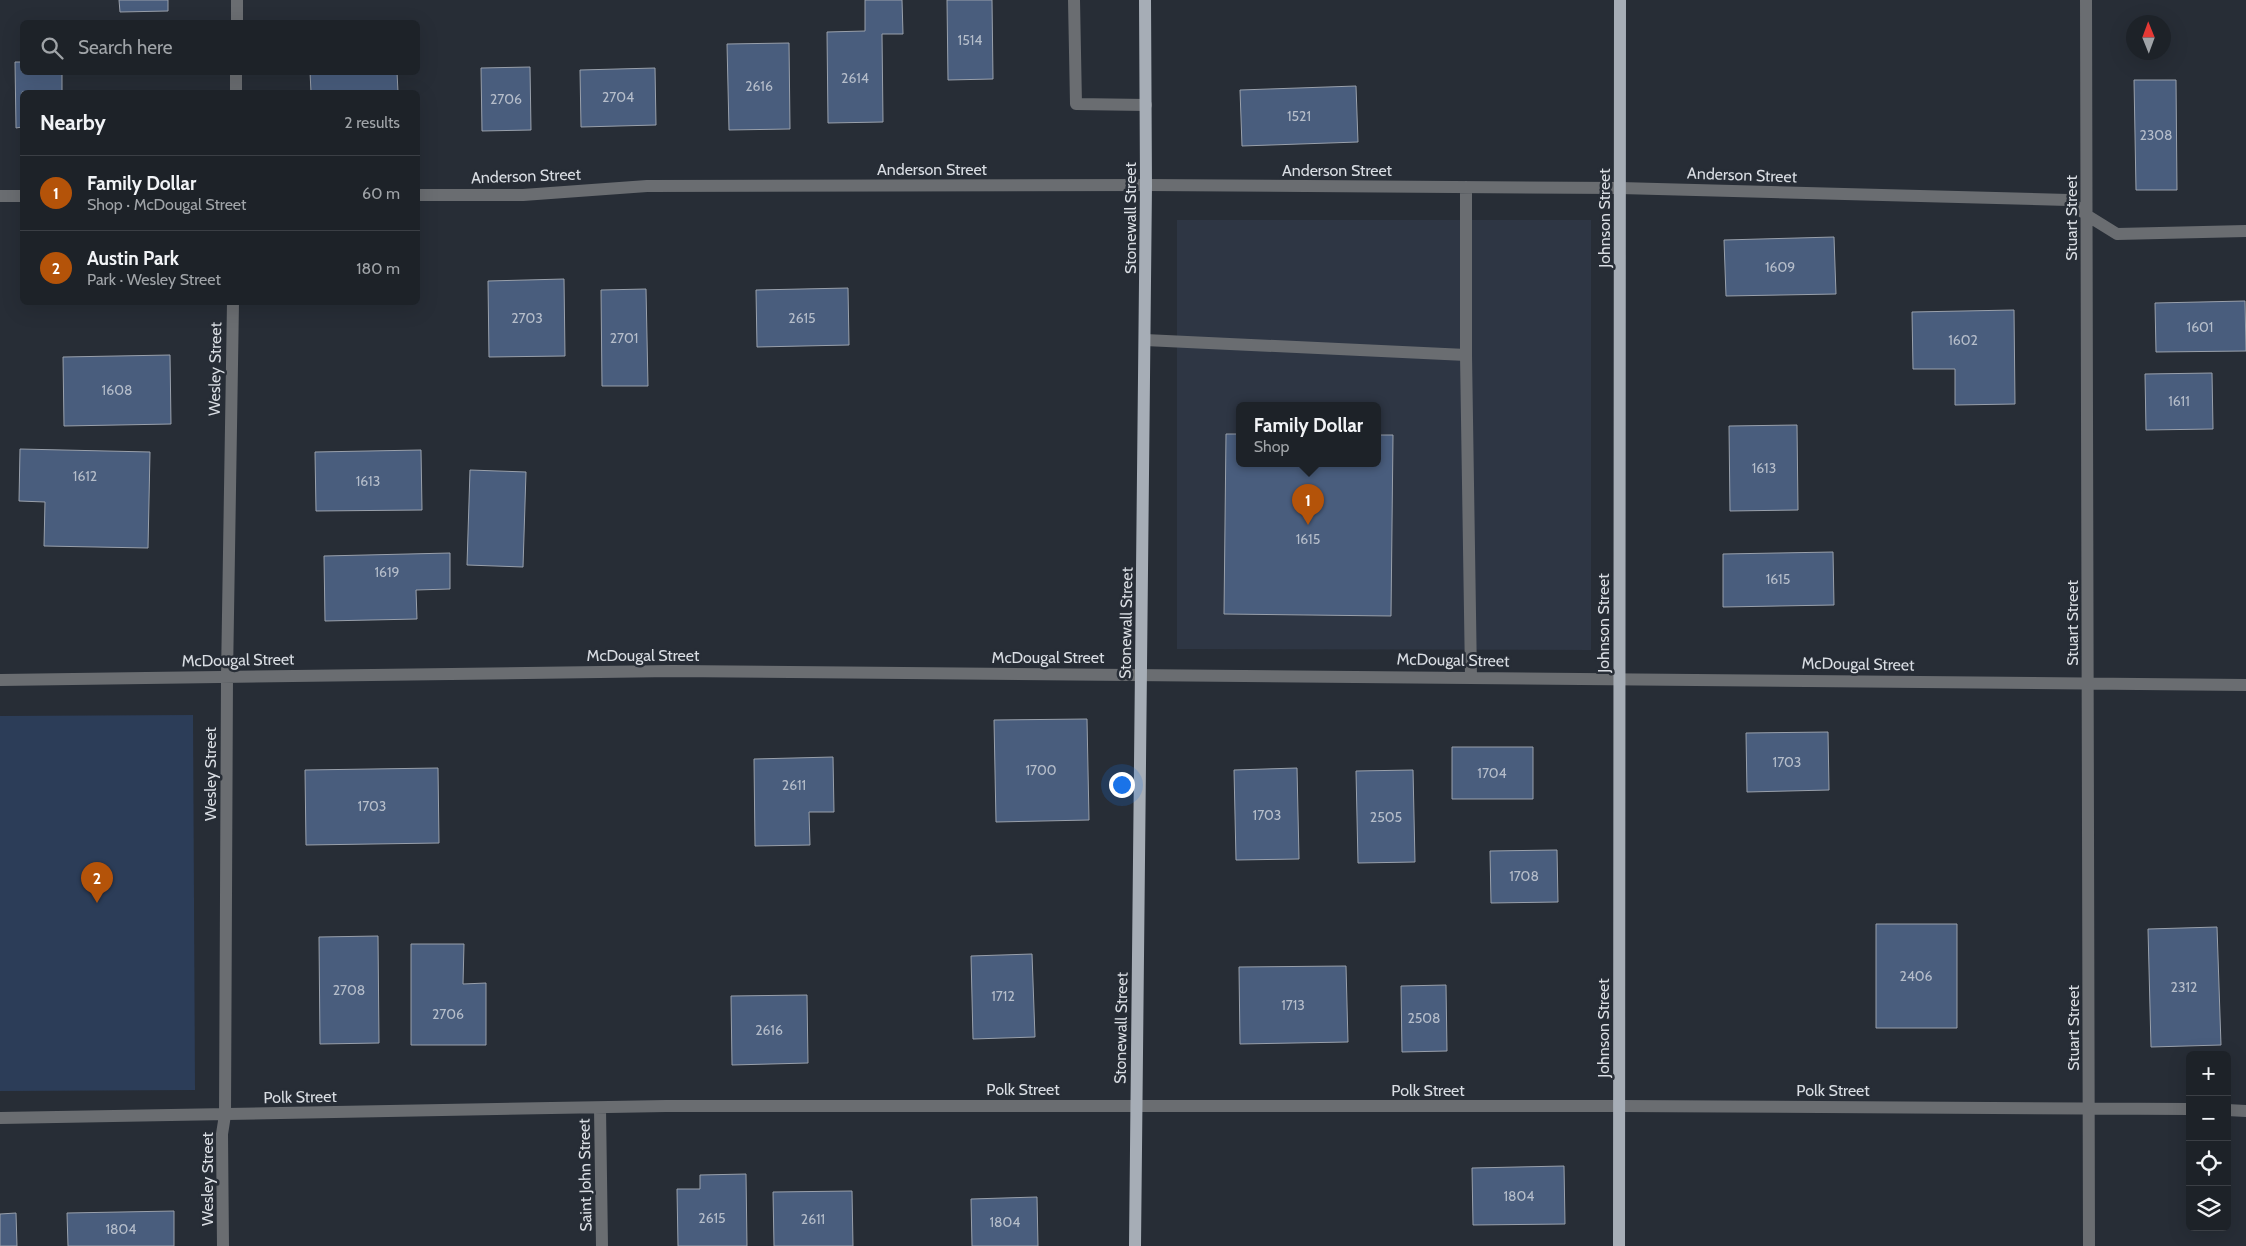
<!DOCTYPE html>
<html lang="en">
<head>
<meta charset="utf-8">
<style>
  :root { --surface:#1d2228; --page:#2a2f34; --text:#f1f3f6; --muted:#a0a4a8; --line:#3b3f45; --accent:#b45309 }
  body { margin:0; font-family:Cabin,sans-serif; background:var(--page); color:var(--text) }
  .controls { position:absolute; right:15px; bottom:15px; display:grid; overflow:hidden; border-radius:8px; box-shadow:0 5px 20px #0002 }
  .controls button { width:45px; height:45px; display:grid; place-items:center; padding:0; border:0; border-bottom:1px solid var(--line); background:var(--surface); color:var(--text); font:25px sans-serif }
  .compass { position:absolute; left:2126px; top:15px; width:45px; height:45px; border-radius:50%; background:var(--surface); box-shadow:0 5px 20px #0002; rotate:359deg }
  .you { position:absolute; left:1121px; top:784px; width:18px; height:18px; margin:-12px; border:4px solid #fff; border-radius:50%; background:#1a73e8; box-shadow:0 0 0 8px #1a73e833 }
  .badge { display:grid; place-items:center; width:32px; height:32px; border-radius:50%; background:var(--accent); color:#fff; font-size:16px; font-weight:700 }
  .pin { position:absolute; translate:-50% -41px; filter:drop-shadow(0 1px 2px #0008) }
  .pin::after { content:''; position:absolute; top:26px; width:18px; height:15px; background:inherit; clip-path:polygon(0 0,100% 0,50% 100%) }
  .popup { position:absolute; left:1236px; top:402px; width:145px; height:65px; box-sizing:border-box; display:grid; place-content:center; border-radius:8px; background:var(--surface); filter:drop-shadow(0 1px 4px #0005); font-size:16px; white-space:nowrap; color:var(--muted) }
  .popup b { font-size:19px; color:var(--text) }
  .popup::after { content:''; position:absolute; left:50%; top:100%; margin-left:-10px; border:10px solid transparent; border-top-color:var(--surface) }
  .list { margin:0; padding:0; list-style:none }
  h2 { display:flex; justify-content:space-between; align-items:center; height:65px; margin:0; padding:0 20px; font-size:21px }
  h2 small { font-size:16px; font-weight:400; color:var(--muted) }
  .list li { display:grid; grid-template-columns:32px 1fr auto; gap:15px; align-items:center; box-sizing:border-box; height:75px; padding:0 20px; border-top:1px solid var(--line) }
  .list b { display:block; font-size:19px; white-space:nowrap }
  .list p { margin:0; font-size:16px; white-space:nowrap; color:var(--muted) }
  .list em { font-size:16px; font-style:normal; color:var(--muted) }
  .icon { flex:none; width:28px; height:28px; fill:none; stroke:currentColor; stroke-width:2; stroke-linecap:round; stroke-linejoin:round }
  .map { position:relative; flex:none; width:2246px; height:1246px; overflow:hidden }
  .search { position:absolute; background:var(--surface); box-shadow:0 5px 20px #0002; left:20px; top:20px; width:400px; height:55px; display:flex; align-items:center; gap:12px; box-sizing:border-box; padding:0 18px; border-radius:8px; color:var(--muted); font-size:19px }
  .panel { position:absolute; background:var(--surface); box-shadow:0 5px 20px #0002; left:20px; top:90px; width:400px; height:215px; border-radius:8px }
  .map>svg:first-child { display:block }
</style>
</head>
<body>
<div class="map">
<svg width="2246" height="1246" viewBox="0 0 2246 1246">
  <rect width="100%" height="100%" fill="#272d36"/>
  <path fill="#2e3644" fill-rule="evenodd" d="M1177,220h414v430l-414,-1zM1239,406h138v58h-138z"/>
  <path fill="#2c3d58" d="M193,715l2,375 -195,1v-375z"/>
  <path fill="#495d7d" stroke="#99a0ab" d="M119,0h49v11l-48,1z
    M865,0h37l1,34h-21l1,88 -55,1 -1,-91 38,-1z
    M947,0h45l1,79 -45,1z
    M789,43l1,86 -61,1 -2,-86z
    M15,62h7v10h40v20h-40v35l-6,1z
    M530,67l1,63 -49,1 -1,-63z
    M655,68l1,57 -75,2 -1,-57z
    M310,72h87l1,20h-87z
    M2134,80h42l1,110h-41z
    M1356,86l2,56 -116,4 -2,-56z
    M1834,237l2,57 -110,2 -2,-56z
    M564,279l1,77 -76,1 -1,-76z
    M848,288l1,57 -92,2 -1,-57z
    M646,289l2,97h-46l-1,-96z
    M2245,301l1,50 -90,1 -1,-49z
    M2014,310l1,94 -60,1v-36h-42l-1,-57z
    M170,355l1,69 -107,2 -1,-69z
    M2212,373l1,56 -67,1 -1,-56z
    M1797,425l1,85 -68,1 -1,-85z
    M1226,434h13v30h138v-29h16l-2,181 -167,-2z
    M20,449l130,3 -2,96 -104,-2 1,-44 -26,-1z
    M421,450l1,60 -106,1 -1,-59z
    M470,470l56,2 -3,95 -56,-2z
    M1833,552l1,53 -111,2v-53z
    M450,553v36l-34,1 1,29 -92,2 -1,-65z
    M1087,719l2,101 -93,2 -2,-102z
    M1828,732l1,58 -82,2 -1,-59z
    M1452,747h81v52h-81z
    M833,757l1,55h-25l1,33 -55,1 -1,-87z
    M438,768l1,75 -133,2 -1,-75z
    M1297,768l2,91 -63,1 -2,-90z
    M1413,770l2,92 -57,1 -2,-92z
    M1557,850l1,52 -67,1 -1,-52z
    M1876,924h81v104h-81z
    M2217,927l4,118 -70,2 -3,-118z
    M378,936l1,107 -59,1 -1,-107z
    M411,944h53l-1,40 23,-1v62h-75z
    M1032,954l3,83 -62,2 -2,-83z
    M1346,966l2,76 -108,2 -1,-77z
    M1446,985l1,66 -45,1 -1,-66z
    M807,995l1,68 -76,2 -1,-69z
    M1564,1166l1,58 -92,1 -1,-57z
    M746,1174l1,72h-69l-1,-57h23v-14z
    M852,1191l1,55h-79l-1,-54z
    M1037,1197l1,49h-66l-1,-47z
    M174,1211v35h-106l-1,-33z
    M16,1213l1,33h-17v-32z"/>
  <g fill="none" stroke-linecap="round" stroke-linejoin="round">
    <path stroke="#6a6d71" stroke-width="12" d="M1074,0l2,104 70,1
      M2086,0l3,1246
      M237,22v-22
      M236,92v-20
      M1466,187v168l5,322
      M418,195h105l124,-9 499,-1 474,3 448,12 20,16 29,18 129,-3
      M0,196h22
      M1145,340l321,15
      M0,680l673,-9 1573,14
      M600,1108l2,138
      M2227,1110l19,1
      M0,1118l666,-12h953l571,3
      M223,1246l-1,-112 3,-19 2,-438 6,-375"/>
    <path stroke="#a6adb6" stroke-width="12" d="M1135,1246l11,-1061 -1,-185
      M1619,1246l1,-1246"/>
  </g>
  <g text-anchor="middle" dominant-baseline="central" stroke-width="5" stroke-linejoin="round" paint-order="stroke">
    <g font-size="14" fill="#b5bdca">
      <text x="970" y="40">1514</text>
      <text x="855" y="78">2614</text>
      <text x="759" y="86">2616</text>
      <text x="618" y="97">2704</text>
      <text x="506" y="99">2706</text>
      <text x="1299" y="116">1521</text>
      <text x="2156" y="135">2308</text>
      <text x="1780" y="267">1609</text>
      <text x="527" y="318">2703</text>
      <text x="802" y="318">2615</text>
      <text x="2200" y="327">1601</text>
      <text x="624" y="338">2701</text>
      <text x="1963" y="340">1602</text>
      <text x="117" y="390">1608</text>
      <text x="2179" y="401">1611</text>
      <text x="1764" y="468">1613</text>
      <text x="85" y="476">1612</text>
      <text x="368" y="481">1613</text>
      <text x="1308" y="539">1615</text>
      <text x="387" y="572">1619</text>
      <text x="1778" y="579">1615</text>
      <text x="1787" y="762">1703</text>
      <text x="1041" y="770">1700</text>
      <text x="1492" y="773">1704</text>
      <text x="794" y="785">2611</text>
      <text x="372" y="806">1703</text>
      <text x="1267" y="815">1703</text>
      <text x="1386" y="817">2505</text>
      <text x="1524" y="876">1708</text>
      <text x="1916" y="976">2406</text>
      <text x="2184" y="987">2312</text>
      <text x="349" y="990">2708</text>
      <text x="1003" y="996">1712</text>
      <text x="1293" y="1005">1713</text>
      <text x="448" y="1014">2706</text>
      <text x="1424" y="1018">2508</text>
      <text x="769" y="1030">2616</text>
      <text x="1519" y="1196">1804</text>
      <text x="712" y="1218">2615</text>
      <text x="813" y="1219">2611</text>
      <text x="1005" y="1222">1804</text>
      <text x="121" y="1229">1804</text>
    </g>
    <g font-size="16" fill="#d9dde3" stroke="#272d36">
      <text x="932" y="169">Anderson Street</text>
      <text x="1337" y="170">Anderson Street</text>
      <text transform="translate(1742 175) rotate(2)">Anderson Street</text>
      <text transform="translate(526 176) rotate(-2)">Anderson Street</text>
      <text transform="translate(1130 218) rotate(-90)">Stonewall Street</text>
      <text transform="translate(1604 218) rotate(-90)">Johnson Street</text>
      <text transform="translate(2071 218) rotate(-90)">Stuart Street</text>
      <text transform="translate(215 369) rotate(-89)">Wesley Street</text>
      <text transform="translate(1126 623) rotate(-89)">Stonewall Street</text>
      <text transform="translate(1603 623) rotate(-90)">Johnson Street</text>
      <text transform="translate(2072 623) rotate(-90)">Stuart Street</text>
      <text x="643" y="655">McDougal Street</text>
      <text x="1048" y="657">McDougal Street</text>
      <text transform="translate(238 660) rotate(-1)">McDougal Street</text>
      <text transform="translate(1453 660) rotate(1)">McDougal Street</text>
      <text transform="translate(1858 664) rotate(1)">McDougal Street</text>
      <text transform="translate(210 774) rotate(-90)">Wesley Street</text>
      <text transform="translate(1121 1028) rotate(-89)">Stonewall Street</text>
      <text transform="translate(1603 1028) rotate(-90)">Johnson Street</text>
      <text transform="translate(2073 1028) rotate(-90)">Stuart Street</text>
      <text x="1023" y="1089">Polk Street</text>
      <text x="1428" y="1090">Polk Street</text>
      <text x="1833" y="1090">Polk Street</text>
      <text transform="translate(300 1097) rotate(-1)">Polk Street</text>
      <text transform="translate(585 1175) rotate(-91)">Saint John Street</text>
      <text transform="translate(207 1179) rotate(-90)">Wesley Street</text>
    </g>
  </g>
</svg>
<div class="controls">
<button>+</button>
<button>−</button>
<button><svg class="icon" aria-label="locate" viewBox="0 0 24 24"><circle cx="12" cy="12" r="6"/><path d="M12 2v4M12 18v4M2 12h4M18 12h4"/></svg></button>
<button><svg class="icon" aria-label="layers" viewBox="0 0 24 24"><path d="M12 4l9 5-9 5-9-5zM3 14l9 5 9-5"/></svg></button>
</div>
<svg class="compass" viewBox="-18 -18 36 36"><path d="M0-13l5 13h-10z" fill="#e53935"/><path d="M0 13l5-13h-10z" fill="#a0a4a8"/></svg>
<div class="you"></div>
<div class="pin badge" style="left:1308px;top:525px">1</div>
<div class="popup"><b>Family Dollar</b>Shop</div>
<div class="pin badge" style="left:97px;top:903px">2</div>
<div class="search"><svg class="icon" aria-label="search" viewBox="0 0 24 24"><circle cx="10" cy="10" r="6"/><path d="M15 15l6 6"/></svg>Search here</div>
<section class="panel">
<h2>Nearby<small>2 results</small></h2>
<ul class="list">
<li><span class="badge">1</span><div><b>Family Dollar</b><p>Shop · McDougal Street</p></div><em>60 m</em></li>
<li><span class="badge">2</span><div><b>Austin Park</b><p>Park · Wesley Street</p></div><em>180 m</em></li>
</ul>
</section>
</div>
</body>
</html>
